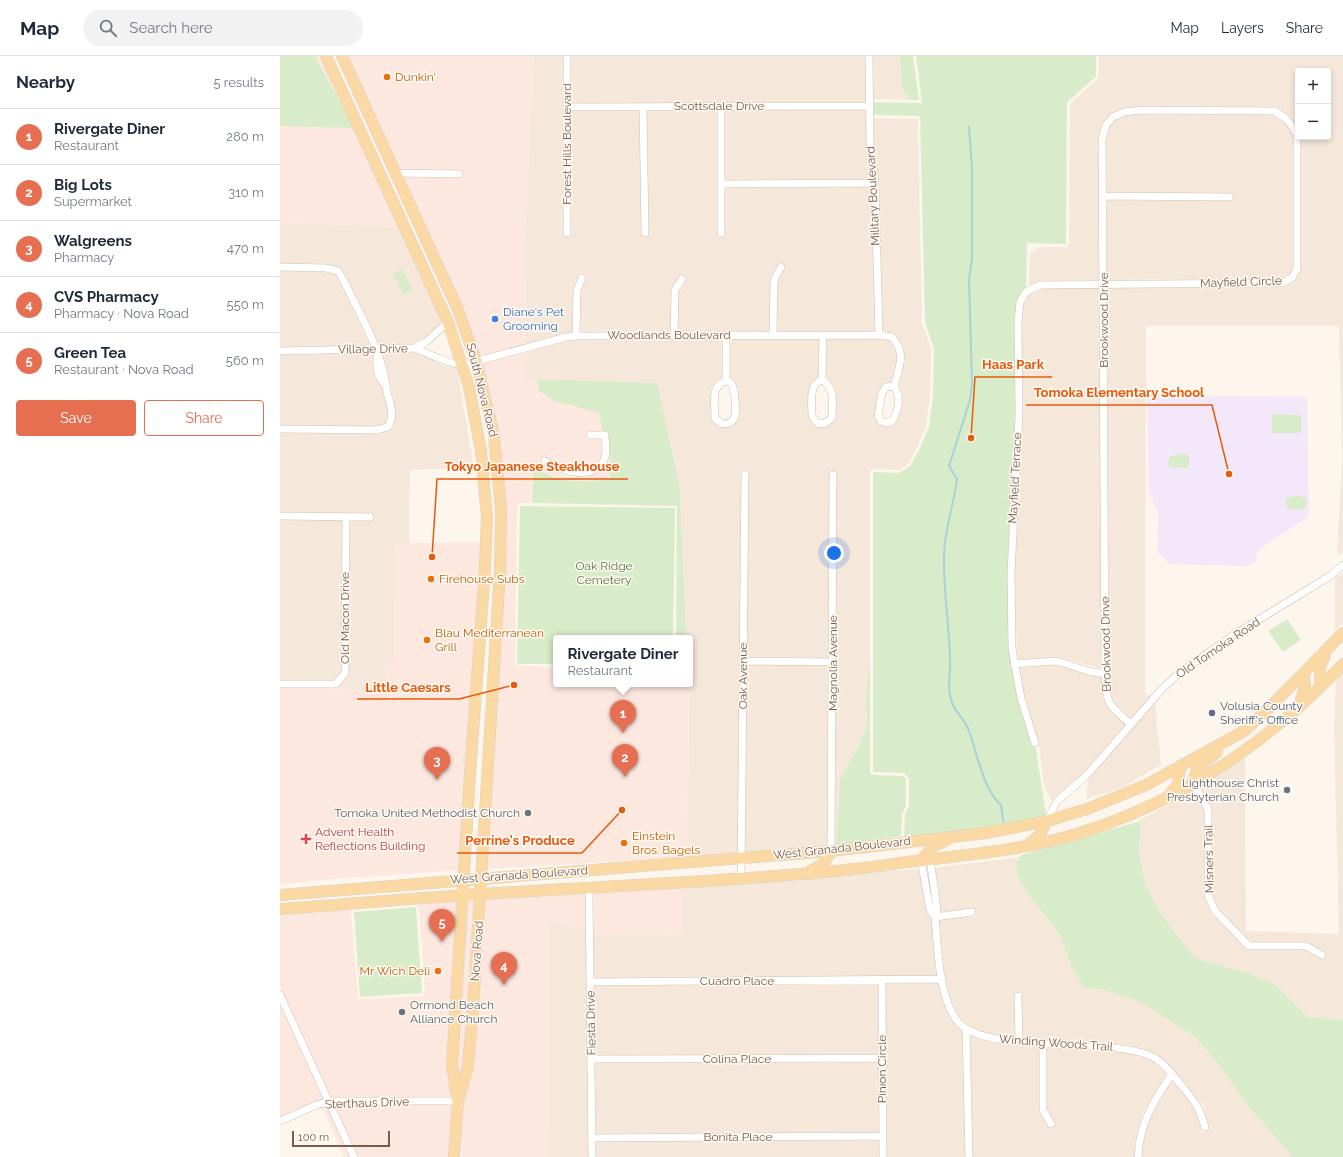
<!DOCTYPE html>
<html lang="en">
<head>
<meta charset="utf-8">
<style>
  :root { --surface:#fff; --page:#f2f2f3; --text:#1f2937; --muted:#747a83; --line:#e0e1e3; --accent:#e76f51 }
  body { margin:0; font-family:Raleway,sans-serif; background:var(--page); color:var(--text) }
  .controls { position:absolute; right:12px; top:12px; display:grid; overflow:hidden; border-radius:4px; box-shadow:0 2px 6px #0003 }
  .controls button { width:36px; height:36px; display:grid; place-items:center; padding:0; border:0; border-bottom:1px solid var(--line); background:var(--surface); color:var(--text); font:20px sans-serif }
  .scale { position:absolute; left:12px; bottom:10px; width:98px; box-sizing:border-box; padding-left:4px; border:2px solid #7a5c4d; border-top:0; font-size:11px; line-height:14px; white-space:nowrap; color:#7a5c4d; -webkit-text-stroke:3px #fffaf3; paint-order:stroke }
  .you { position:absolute; left:554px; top:497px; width:14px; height:14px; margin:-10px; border:3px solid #fff; border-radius:50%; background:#1a73e8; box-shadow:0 0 0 6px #1a73e833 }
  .badge { display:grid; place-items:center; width:26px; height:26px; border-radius:50%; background:var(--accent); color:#fff; font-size:13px; font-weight:700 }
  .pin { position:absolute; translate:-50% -33px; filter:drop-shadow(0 1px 2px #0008) }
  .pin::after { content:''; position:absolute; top:21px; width:14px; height:12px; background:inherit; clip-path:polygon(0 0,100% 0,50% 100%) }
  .popup { position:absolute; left:273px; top:579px; width:140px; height:52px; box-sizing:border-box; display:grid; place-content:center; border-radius:4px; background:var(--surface); filter:drop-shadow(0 1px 3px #0005); font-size:13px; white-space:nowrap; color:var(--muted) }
  .popup b { font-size:15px; color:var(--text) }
  .popup::after { content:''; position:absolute; left:50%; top:100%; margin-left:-8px; border:8px solid transparent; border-top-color:var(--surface) }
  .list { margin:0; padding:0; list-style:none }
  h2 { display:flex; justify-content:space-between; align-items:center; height:52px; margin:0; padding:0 16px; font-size:17px }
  h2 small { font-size:13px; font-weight:400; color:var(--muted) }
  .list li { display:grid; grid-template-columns:26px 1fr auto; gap:12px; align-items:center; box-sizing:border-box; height:56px; padding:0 16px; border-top:1px solid var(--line) }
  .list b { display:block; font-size:15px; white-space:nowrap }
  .list p { margin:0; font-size:13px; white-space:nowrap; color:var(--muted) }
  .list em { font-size:13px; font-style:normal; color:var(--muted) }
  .actions { display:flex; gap:8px; padding:12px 16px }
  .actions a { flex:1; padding:9px 0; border:1px solid var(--accent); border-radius:4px; text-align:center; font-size:14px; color:var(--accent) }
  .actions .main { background:var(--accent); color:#fff }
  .icon { flex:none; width:22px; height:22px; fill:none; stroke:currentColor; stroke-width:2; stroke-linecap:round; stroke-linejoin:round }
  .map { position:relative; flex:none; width:1063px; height:1101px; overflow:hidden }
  header { display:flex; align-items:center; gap:24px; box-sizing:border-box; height:56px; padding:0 20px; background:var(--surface); border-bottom:1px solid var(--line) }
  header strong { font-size:19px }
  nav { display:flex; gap:22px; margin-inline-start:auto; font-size:14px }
  .search { width:280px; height:36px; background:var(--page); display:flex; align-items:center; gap:10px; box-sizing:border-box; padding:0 14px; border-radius:22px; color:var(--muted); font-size:15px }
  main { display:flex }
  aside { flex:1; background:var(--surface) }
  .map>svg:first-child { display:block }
</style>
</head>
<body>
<header>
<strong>Map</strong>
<div class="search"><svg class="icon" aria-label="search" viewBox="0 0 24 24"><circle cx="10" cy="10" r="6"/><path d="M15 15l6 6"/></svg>Search here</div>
<nav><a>Map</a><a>Layers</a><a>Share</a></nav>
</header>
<main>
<aside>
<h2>Nearby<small>5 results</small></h2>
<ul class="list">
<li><span class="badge">1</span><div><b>Rivergate Diner</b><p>Restaurant</p></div><em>280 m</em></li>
<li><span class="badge">2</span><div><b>Big Lots</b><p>Supermarket</p></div><em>310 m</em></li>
<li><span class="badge">3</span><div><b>Walgreens</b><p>Pharmacy</p></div><em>470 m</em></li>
<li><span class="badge">4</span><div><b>CVS Pharmacy</b><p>Pharmacy · Nova Road</p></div><em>550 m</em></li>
<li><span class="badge">5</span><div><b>Green Tea</b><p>Restaurant · Nova Road</p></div><em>560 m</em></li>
</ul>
<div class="actions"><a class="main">Save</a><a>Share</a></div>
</aside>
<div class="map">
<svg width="1063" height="1101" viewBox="0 0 1063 1101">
  <rect width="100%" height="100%" fill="#fdf6ec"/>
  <path fill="#f5e8da" d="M254,0h29l1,180h7v-125h69l2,125h6l-1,-125 71,-1v127h6v-49l148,-1 3,144h-99l1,-50 8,-16 -5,-3 -10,18v51h-92v-40l8,-13 -5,-4 -9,16 -1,41 -91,1 1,-41 6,-14 -6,-4 -7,15 -1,44 -47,13 -1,-113z
    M290,0h296l1,47h-296z
    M593,0h27l2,32 9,12 -38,-1z
    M819,0h244v497l-6,2 5,-97 -3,-132h-193l-1,367 3,3 6,-4 -23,27 -14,-12 -8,-14 -2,-405 175,-1 13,-7 5,-11 1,-132h27v-66h-30v59l-6,-12 -18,-11 -132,-1 -18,2 -12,5 -9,11 -3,156 -60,1 -11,5 1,-32 9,-7h27l3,-3 1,-140 28,-26z
    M444,54h143l4,69 -147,1z
    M862,58l132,1 14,10 6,12v131l-4,7 -8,4 -175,1v-80l126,1v-7l-126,-1 -1,-53 3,-13 6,-7 10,-4z
    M593,62l45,1 4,203 9,27 -1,47 -4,30 -9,22 -9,16 -9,6 -26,-1 -3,2v184l-4,43 1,27 -6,17 -21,37 -4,66h-2l2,-373h-6l-1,186 -83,-1 3,-187h-7l-4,383 -51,4 3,-219h-4l-6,-149 -139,-109 -15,1v-28l41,-13 10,-1h145v39l-7,5 -3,5v30l3,6 6,3 6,1 5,-3 6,-7v-28l-3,-7 -6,-4v-40h90v38l-5,4 -5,11v26l6,8 9,1 8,-3 3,-6v-27l-3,-8 -7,-5 1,-39h52l13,2 6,7 1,9 -6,25 -8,3 -5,7 -4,24 5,9 6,2 9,-3 5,-11 3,-17 -5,-11 6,-28 -2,-13 -7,-9 -13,-4 -4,-151 -5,-38z
    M0,166l119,5 44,94 -18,17 -12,6 -35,1 -38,-77 -14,-4 -46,-1z
    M0,215l46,1 10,2 34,71 -90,2z
    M761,232h59l2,381 -44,-12 -41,3 -3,-87 8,-157v-94l1,-19 5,-8z
    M131,296l14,4 21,11 11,1 17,100 -64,2 -1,73h-14l-1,123h-6l-3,25 -105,-4v-254l96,1 13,-4 6,-9v-12l-10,-48 -5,-8z
    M93,297v11l4,17 6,7 6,22v8l-3,5 -11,4 -95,-2v-70z
    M1063,517v49l-8,9v-53z
    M466,609h83l-1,181 -83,7z
    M776,609l31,9 15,3 1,20 9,16 14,11 -41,48 -33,29 -8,-14 -5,-42 -15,-48 -6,-30z
    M1063,614v350l-35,-3 -32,-32 -27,-12 -54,-15 -34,-44 -16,-31 -6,-33 2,-29h-3l56,-31 11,20 -1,85 8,19 37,35 56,1 19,10 2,-7 -20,-11h-56l-33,-34 -6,-14 1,-85 -13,-23 46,-30 1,175 93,3 -5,-208 2,-49z
    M875,646l6,63 -40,23 -35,11 2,-20z
    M740,801l-3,4 25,52 17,21 12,31 12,22 22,3 37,13 53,34 26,30 26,38 46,52h-152l1,-14 7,-26 23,-37 25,30 5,22 7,-2 -6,-25 -39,-45 -13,-8 -23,-7 -106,-8 -1,-45h-6v45l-18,-1 -25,-8 -12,-8 -10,-19 -5,-22 -6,-59 37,-4 -1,-7 -36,3 -5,-44z
    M640,813l12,52 6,55 -344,2 -1,-45 11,3h56l23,-4 -1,-45z
    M269,864l38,11 2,226h-41z
    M659,927l5,21 11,20 8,7 3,126h-80v-173z
    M599,928v71h-284l-1,-69z
    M690,980l25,7 44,3 1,64 10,19 5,-4 -8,-16 -1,-63 80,6 22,7 12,7 8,8 -25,39 -8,28v16h-162z
    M599,1006v71l-283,1 -1,-71z
    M599,1084v17h-283v-16z"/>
  <path fill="#fde8e0" d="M35,0h7l77,171 -119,-5v-96l74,1z
    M66,0h188l-9,176 1,113 -48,12 -77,-180 61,1v-8l-64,-1z
    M246,297v28l11,-1 2,11 6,5 23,10 31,7 3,8 1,10 -17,1v7h15l1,18 -4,6 -9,5 -19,1 -17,-6 -9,-7 -4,6 10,8 18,7 22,-2 13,-7 5,-8v-14l3,23 -2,11 -44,2 -22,-8 -10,-9 -2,38h-12l-2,3 -2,159 41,3v16h133l-2,173 -200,12 18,-334 -25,-171z
    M203,486l-22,328 -142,10 -39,5v-198l105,4 3,-25h6l1,-123z
    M402,831l1,45 -23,4h-56l-11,-3v-40z
    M306,837l1,38 -38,-11 -1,237h-86l-1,-52 23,-207z
    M197,842l-12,167 -6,21 -4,-21 10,-166z
    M179,843l-5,198 -123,1 -51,-112v-72l73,-5 -2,3 7,87 64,-3 3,-4 -6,-85 -2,-3z
    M0,947l44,96 -44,18z
    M54,1049h120l-3,52h-93z
    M47,1050l23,51h-6l-22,-50z"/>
  <path fill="#f3e8fa" d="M867,339l160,2 2,116 -2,5 -49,32 -2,11 -9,5 -78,-2 -12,-12 1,-40 -9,-19z"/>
  <path fill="#d8ecc9" d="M0,0h35l39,72 -74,-2z
    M620,0h13l6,44h-8l-9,-12z
    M636,0h180v21l-29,25 -1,142 -39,-1 -1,49 -6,10 -8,346 23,95 12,78 -143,21 1,-28 4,-8v-28l-5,-5 -31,-1v-300l26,1 11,-7 9,-16 10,-23 4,-31 1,-47 -9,-27 -5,-206 -50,-1v-13l52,1z
    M122,213l11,21 -10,4 -10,-21z
    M257,324l120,3 23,106 6,149h-10l1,-132 -145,-3 1,-39c23,22 46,17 76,16l2,-11 -3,-34 -5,-4 -4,-18 -45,-12 -15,-10z
    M992,358l29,1v18h-29z
    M902,398l7,1v13l-20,-1 -1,-7 3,-4z
    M1015,440l10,1 2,3 -3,10 -17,-1 -1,-9 3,-3z
    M240,450l155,2 -2,130h-117v26h-39z
    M1007,563l14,21 -18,12 -15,-21z
    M590,599v118l3,2 30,1 3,3v27l-4,8 -1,22 -65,9 4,-66 21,-37 6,-17 -1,-27z
    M861,765l-2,29 6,33 16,31 34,44 54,15 27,12 32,32 35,3v137h-50l-46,-52 -26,-38 -26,-30 -53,-34 -37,-13 -22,-3 -12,-22 -12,-31 -30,-39 -12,-20v-14l4,-6z
    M136,851l6,86 -62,4 -6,-85z"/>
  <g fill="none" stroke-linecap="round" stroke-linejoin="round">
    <path stroke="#a5d3da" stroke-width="2" d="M689,71l3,42v89l-3,22 3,104 -2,16 -21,66 8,13c-3,25 -12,49 -13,75 -1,34 5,68 6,103 1,15 -4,34 3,48 4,9 13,16 16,26 8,22 14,58 32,74l2,16"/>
    <g stroke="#d1beb0" stroke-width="8">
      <path id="street" d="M287,0v177
        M589,0l1,87 5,40 4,152
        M287,51l303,-1
        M363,51l2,126
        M115,117l64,1
        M441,128l154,-1
        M823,140l127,1
        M441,177v-127
        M0,211l46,1 12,3 5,8c16,34 38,70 43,106 1,16 11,26 2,42l-12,3 -96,-1
        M394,279l1,-45 7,-11
        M446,279v46c-16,5 -11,23 -11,37l7,6c5,0 9,-1 12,-5 3,-6 1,-30 -3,-36l-5,-2
        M493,279l1,-55 7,-13
        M296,280l1,-46 5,-12
        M134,292l12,-6 22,-20
        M0,295l134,-3c17,6 30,15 49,17l103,-28 10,-1 303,-1 13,2c15,18 7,29 2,49l-8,1 -4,6 -4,23 3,5 6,2 6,-3c6,-12 8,-22 1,-34
        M97,301c-1,10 1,21 8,28
        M542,324c14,9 10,23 10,38l-8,6 -7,-1 -5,-7c0,-11 -4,-32 10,-36l1,-45
        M265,405c14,11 54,21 60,-4 2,-6 0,-15 0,-22h-15
        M0,460l90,1
        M463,605l90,1
        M734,608l43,-3 31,10 17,3
        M0,628h56l9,-11 1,-155
        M755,687l-14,-45 -9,-50 -1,-75 8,-157 -1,-94 2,-20 6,-10 14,-7 242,-2 10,-5 5,-9v-133c-5,-12 -11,-19 -23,-25l-132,-1 -18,2 -11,5 -7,8 -4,14 3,535c0,28 4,32 26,50
        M913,727l15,26v86l7,16 34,35h57l16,9
        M767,765l10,-20 30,-26 74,-85 17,-16 54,-38 98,-60 13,-11
        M551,795l2,-376
        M650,803l7,50 -2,8c3,31 3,80 23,105 24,31 148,16 191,33 14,6 23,19 33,31 13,16 17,20 23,41
        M641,804l9,50 5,7
        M461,822l4,-404
        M309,833l3,268
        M655,861l37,-5
        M602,924l1,177
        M311,926l351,-3
        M0,939l74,162
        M738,940l1,45
        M686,973l3,128
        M763,986v68l8,14
        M312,1003l290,-1
        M0,1065l34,-15 15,-5h129
        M313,1082l290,-2
        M858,1101c1,-33 16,-57 34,-83"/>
    </g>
    <g stroke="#dad1cd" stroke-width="12">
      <path id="primary" d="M46,0l122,266 21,65 12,64 6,66 -2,51 -15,206 -18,291 5,32
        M62,0l116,254 18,51 18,75 7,74 -1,60 -27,438 -5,58 -10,35 -4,56
        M1040,632v-21l5,-11
        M1019,650l6,-19 -1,-14
        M913,727l4,-15 20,-16
        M890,738l8,-10 2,-16
        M748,789l11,-9 8,-15
        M641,804l13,-14 13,-6
        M530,815l13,-7 8,-13
        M0,839l551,-44 155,-18 61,-12 40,-12 59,-24 98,-54 26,-24 73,-74
        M0,853c62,-4 124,-10 185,-14 100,-6 199,-11 299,-18 29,-3 60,-4 89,-8 25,-2 49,-7 73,-9 56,-7 112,-12 166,-31 98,-33 180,-90 251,-165"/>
    </g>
    <use href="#street" stroke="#fff" stroke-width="7"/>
    <use href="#primary" stroke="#fbd9a5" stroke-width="11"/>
  </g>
  <g fill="#e8710a" stroke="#fffaf3" stroke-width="1.5">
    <circle cx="107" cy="21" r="4"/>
    <circle cx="151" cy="523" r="4"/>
    <circle cx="147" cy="584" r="4"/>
    <circle cx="344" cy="787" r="4"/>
    <circle cx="158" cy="915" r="4"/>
  </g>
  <circle fill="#3f7fe0" stroke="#fffaf3" stroke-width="1.5" cx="215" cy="263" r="4"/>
  <circle fill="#5c6f8a" stroke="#fffaf3" stroke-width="1.5" cx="932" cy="657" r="4"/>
  <g fill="#6b7280" stroke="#fffaf3" stroke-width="1.5">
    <circle cx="1007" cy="734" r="4"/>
    <circle cx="248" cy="757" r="4"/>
    <circle cx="122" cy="956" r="4"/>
  </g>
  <path fill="#e0444e" stroke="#fffaf3" stroke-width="1.5" d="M24 777h4v4h4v4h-4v4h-4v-4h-4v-4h4z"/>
  <g text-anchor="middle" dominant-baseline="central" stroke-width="3" stroke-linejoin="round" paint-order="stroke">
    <g font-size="12" fill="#c56008" stroke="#fffaf3" text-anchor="start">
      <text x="115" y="21">Dunkin'</text>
      <text x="159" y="523">Firehouse Subs</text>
      <text x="155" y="577">Blau Mediterranean<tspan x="155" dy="14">Grill</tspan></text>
      <text x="352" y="780">Einstein<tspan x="352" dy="14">Bros. Bagels</tspan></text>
      <text x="150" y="915" text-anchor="end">Mr Wich Deli</text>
    </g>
    <g font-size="12" fill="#7a5c4d" stroke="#fffaf3">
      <text x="439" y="50">Scottsdale Drive</text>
      <text transform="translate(287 88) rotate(-90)">Forest Hills Boulevard</text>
      <text transform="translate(593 140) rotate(-93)">Military Boulevard</text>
      <text transform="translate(961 226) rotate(-2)">Mayfield Circle</text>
      <text transform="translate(824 264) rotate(-90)">Brookwood Drive</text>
      <text x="389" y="279">Woodlands Boulevard</text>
      <text transform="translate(93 293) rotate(-1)">Village Drive</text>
      <text transform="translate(202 334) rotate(76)">South Nova Road</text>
      <text transform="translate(735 422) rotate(-87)">Mayfield Terrace</text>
      <text transform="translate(65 562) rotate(-90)">Old Macon Drive</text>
      <text transform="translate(826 588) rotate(-91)">Brookwood Drive</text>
      <text transform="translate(938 592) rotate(-34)">Old Tomoka Road</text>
      <text transform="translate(553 607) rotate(-90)">Magnolia Avenue</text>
      <text transform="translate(463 620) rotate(-90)">Oak Avenue</text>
      <text transform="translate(562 792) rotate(-6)">West Granada Boulevard</text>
      <text transform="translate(929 803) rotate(-91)">Misners Trail</text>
      <text transform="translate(239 819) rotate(-4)">West Granada Boulevard</text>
      <text transform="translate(197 895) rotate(-86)">Nova Road</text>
      <text x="457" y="925">Cuadro Place</text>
      <text transform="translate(311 967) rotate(-91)">Fiesta Drive</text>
      <text transform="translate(776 987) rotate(4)">Winding Woods Trail</text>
      <text x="457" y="1003">Colina Place</text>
      <text transform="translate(602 1013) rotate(-90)">Pinion Circle</text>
      <text transform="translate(87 1047) rotate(-2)">Sterthaus Drive</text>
      <text x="458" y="1081">Bonita Place</text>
    </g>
    <g font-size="12" fill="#366cbe" stroke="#fffaf3" text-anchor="start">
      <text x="223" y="256">Diane's Pet<tspan x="223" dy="14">Grooming</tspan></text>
    </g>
    <g font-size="12" fill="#537a41" stroke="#fffaf3">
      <text x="324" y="510">Oak Ridge<tspan x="324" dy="14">Cemetery</tspan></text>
    </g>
    <g font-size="12" fill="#4e5e75" stroke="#fffaf3" text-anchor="start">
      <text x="940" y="650">Volusia County<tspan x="940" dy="14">Sheriff's Office</tspan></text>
    </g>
    <g font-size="12" fill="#5b616d" stroke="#fffaf3" text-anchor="end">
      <text x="999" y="727">Lighthouse Christ<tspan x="999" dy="14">Presbyterian Church</tspan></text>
      <text x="240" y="757">Tomoka United Methodist Church</text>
      <text x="130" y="949" text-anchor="start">Ormond Beach<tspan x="130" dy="14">Alliance Church</tspan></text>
    </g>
    <g font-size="12" fill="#be3a42" stroke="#fffaf3" text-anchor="start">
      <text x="35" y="776">Advent Health<tspan x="35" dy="14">Reflections Building</tspan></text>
    </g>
  </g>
  <path fill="none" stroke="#e8590c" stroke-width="1.5" d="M691 382L695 321H772M949 418L932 349H746M152 501L157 423H348M234 629L179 643H77M342 754L302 797H177"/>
  <g fill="#e8590c" stroke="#fffaf3" stroke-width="1.5">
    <circle cx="691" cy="382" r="4"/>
    <circle cx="949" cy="418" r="4"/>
    <circle cx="152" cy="501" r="4"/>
    <circle cx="234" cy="629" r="4"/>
    <circle cx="342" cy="754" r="4"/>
  </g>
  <g font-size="13" text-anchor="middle" font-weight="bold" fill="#e8590c" stroke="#fffaf3" stroke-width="3" stroke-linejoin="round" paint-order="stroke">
    <text x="733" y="313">Haas Park</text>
    <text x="839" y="341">Tomoka Elementary School</text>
    <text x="252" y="415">Tokyo Japanese Steakhouse</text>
    <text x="128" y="636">Little Caesars</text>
    <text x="240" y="789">Perrine's Produce</text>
  </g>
</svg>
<div class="controls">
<button>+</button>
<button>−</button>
</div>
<div class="scale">100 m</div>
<div class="you"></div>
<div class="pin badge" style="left:343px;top:677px">1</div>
<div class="popup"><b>Rivergate Diner</b>Restaurant</div>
<div class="pin badge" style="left:345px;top:721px">2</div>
<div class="pin badge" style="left:157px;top:724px">3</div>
<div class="pin badge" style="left:224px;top:929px">4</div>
<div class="pin badge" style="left:162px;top:886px">5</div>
</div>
</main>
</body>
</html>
